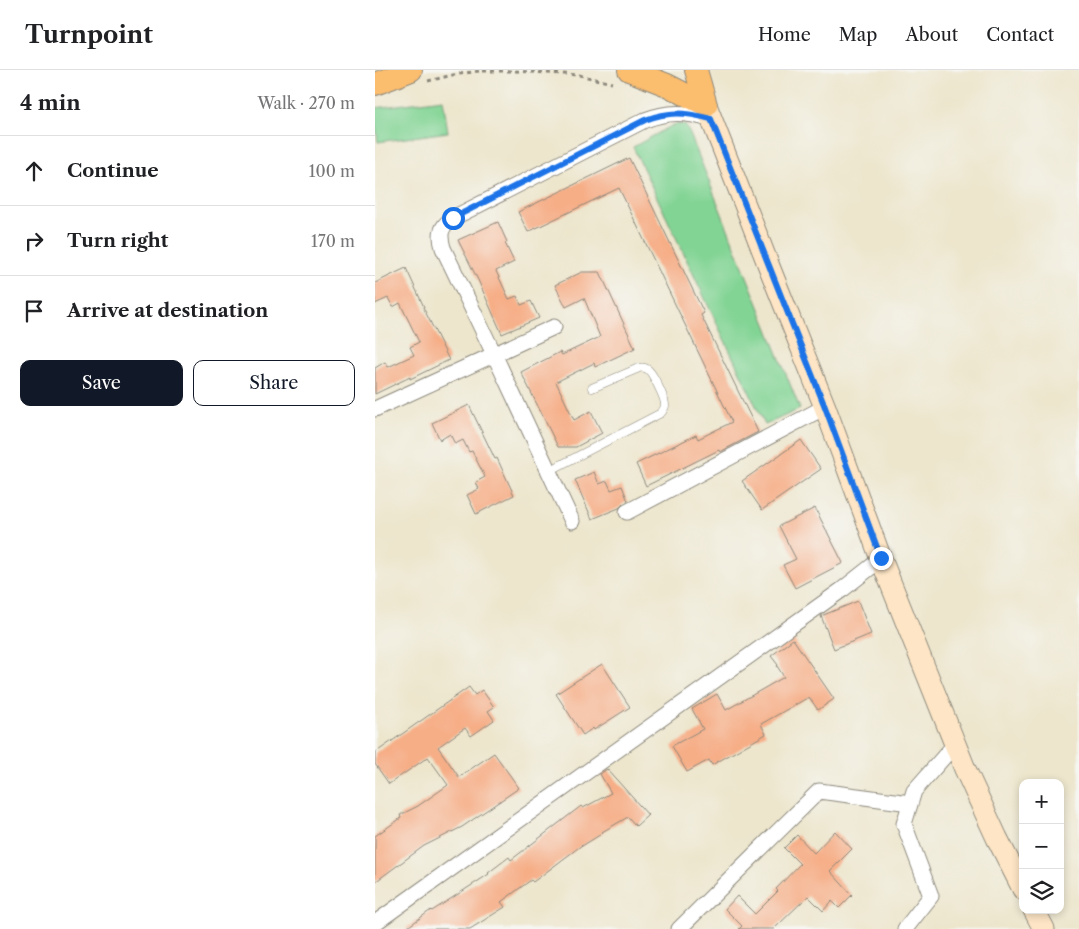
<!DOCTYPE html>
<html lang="en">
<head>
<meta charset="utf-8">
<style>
  :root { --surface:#fff; --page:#f2f2f2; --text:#202124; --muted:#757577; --line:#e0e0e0; --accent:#111827 }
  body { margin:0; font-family:"Libre Caslon Text",serif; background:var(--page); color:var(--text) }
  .controls { position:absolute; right:15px; bottom:15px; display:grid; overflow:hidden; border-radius:10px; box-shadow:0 2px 8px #0003 }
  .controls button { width:45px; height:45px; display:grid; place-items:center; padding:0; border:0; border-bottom:1px solid var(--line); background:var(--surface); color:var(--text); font:25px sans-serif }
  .stop { position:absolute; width:15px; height:15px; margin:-11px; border:4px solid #1a73e8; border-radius:50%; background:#fff }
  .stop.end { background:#1a73e8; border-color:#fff; box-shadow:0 1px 5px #0008 }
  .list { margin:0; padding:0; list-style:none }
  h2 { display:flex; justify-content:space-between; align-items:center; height:65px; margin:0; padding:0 20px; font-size:21px }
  h2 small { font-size:16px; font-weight:400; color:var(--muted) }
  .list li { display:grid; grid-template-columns:32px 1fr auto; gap:15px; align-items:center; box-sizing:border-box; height:70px; padding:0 20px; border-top:1px solid var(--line) }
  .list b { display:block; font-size:19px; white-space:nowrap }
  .list em { font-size:16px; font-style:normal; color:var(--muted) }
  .actions { display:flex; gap:10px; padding:15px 20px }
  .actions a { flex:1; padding:11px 0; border:1px solid var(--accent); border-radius:10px; text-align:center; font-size:18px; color:var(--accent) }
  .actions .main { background:var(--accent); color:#fff }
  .icon { flex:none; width:28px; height:28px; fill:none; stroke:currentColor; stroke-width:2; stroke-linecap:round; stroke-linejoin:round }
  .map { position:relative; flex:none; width:704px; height:859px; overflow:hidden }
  header { display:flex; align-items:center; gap:30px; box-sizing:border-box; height:70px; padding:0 25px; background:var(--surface); border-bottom:1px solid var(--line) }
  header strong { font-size:24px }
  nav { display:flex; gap:28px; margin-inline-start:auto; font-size:18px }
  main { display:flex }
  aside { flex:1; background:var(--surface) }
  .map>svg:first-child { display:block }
</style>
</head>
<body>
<header>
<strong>Turnpoint</strong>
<nav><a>Home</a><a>Map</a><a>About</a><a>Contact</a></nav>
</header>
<main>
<aside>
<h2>4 min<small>Walk · 270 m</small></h2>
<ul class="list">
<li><svg class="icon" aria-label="ahead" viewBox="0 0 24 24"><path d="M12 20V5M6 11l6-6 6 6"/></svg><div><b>Continue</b></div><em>100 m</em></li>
<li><svg class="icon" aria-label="right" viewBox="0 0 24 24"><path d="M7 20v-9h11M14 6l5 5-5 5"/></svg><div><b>Turn right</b></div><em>170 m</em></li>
<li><svg class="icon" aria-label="arrive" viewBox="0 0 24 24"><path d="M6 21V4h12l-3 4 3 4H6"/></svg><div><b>Arrive at destination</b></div></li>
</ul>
<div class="actions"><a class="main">Save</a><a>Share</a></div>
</aside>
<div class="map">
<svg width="704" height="859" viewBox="0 0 704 859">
  <rect width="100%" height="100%" fill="#f6f6f2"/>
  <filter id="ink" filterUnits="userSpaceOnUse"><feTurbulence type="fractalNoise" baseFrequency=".02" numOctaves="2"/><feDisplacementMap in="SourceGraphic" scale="10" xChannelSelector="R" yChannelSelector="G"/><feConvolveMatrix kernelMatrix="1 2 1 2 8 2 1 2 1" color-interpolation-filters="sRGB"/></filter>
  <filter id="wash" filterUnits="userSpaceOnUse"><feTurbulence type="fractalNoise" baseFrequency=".0096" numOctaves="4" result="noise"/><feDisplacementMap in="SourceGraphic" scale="20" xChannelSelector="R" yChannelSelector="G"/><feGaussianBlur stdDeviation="1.12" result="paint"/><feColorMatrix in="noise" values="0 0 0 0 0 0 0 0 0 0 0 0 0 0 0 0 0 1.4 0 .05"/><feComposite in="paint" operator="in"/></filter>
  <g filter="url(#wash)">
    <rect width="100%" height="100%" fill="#ede6cd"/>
    <path fill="#82d494" stroke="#568060" d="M68,29l5,33 -70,10 -3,-21v-13z
      M304,54l6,1 5,9 110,275 -35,16 -132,-278 40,-22z"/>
    <g id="blocks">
      <path fill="#f6ae87" d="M254,88l75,155 -3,2 57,117 -38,20 -1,-2 -73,36 -10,-22 60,-29 2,4 34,-17 -113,-234 -91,44 -10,-20z
        M123,152l9,20 -2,1 9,19 -18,9 13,28 8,-3 4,9 10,-4 8,17 -37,16 -24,-54 -20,-40z
        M31,198l18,39h-1l26,53 -39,19v-2l-35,17v-26l10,-6 3,5 26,-12 -4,-8 9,-5 -19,-39 -7,4 -5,-9 -13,6v-21z
        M207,202h18l35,76 -40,19 -1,-4 -38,19 18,38 17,-9 11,22 -26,14h-18l-37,-75 39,-20 2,3 38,-18 -16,-39 -18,9 -11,-22z
        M94,335l26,54 2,-1 17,37 -38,19 -9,-19 12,-6 -3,-7 9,-5 -13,-26 -3,1 -6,-12 -8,4 -5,-10 -10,6 -8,-17z
        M426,370l20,29 -59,41 -20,-29z
        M219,402l5,12 8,-3 4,9 11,-4 6,15 -5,3 -4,4 -27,11 -17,-39z
        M440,438l28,55 -48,25 -12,-23 13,-6 -17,-33z
        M483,531l13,33 -37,15 -13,-33z
        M418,569l41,60 -16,11 -9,-13 -48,27 5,10 -54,31 -3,-5 -22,12 -15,-26 31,-17 -11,-20 25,-15 9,16 58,-33 -7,-11 1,-1 -7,-9z
        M227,594l28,43 -36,23 -1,-2 -10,7 -27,-41z
        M94,617l6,8 7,-5 12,17 -6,4 6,9 -23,16 -6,-8 -27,19 21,30 35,-24 25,35 -57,39 -38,19 -49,36v-46l26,-18 -1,-3 18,-9 30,-21 -20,-28 -39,27 -14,-20v-11z
        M232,699l41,46 -12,11 -8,-9 -26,15 1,1 -21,13v-1l-49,37 -2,-2 -30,22 4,5 -35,22h-65l26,-19 1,1 57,-37 -1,-1 21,-16 2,3 70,-54 2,2 28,-15 -11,-19z
        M460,761l17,18 -22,22 22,24 -13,13 -7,-7 -9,10 -15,-15 -34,33h-35l3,-3 -17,-17 12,-13 18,18 23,-23 -2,-2 24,-25 -16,-16 13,-13 17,18z"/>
    </g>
  </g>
  <g filter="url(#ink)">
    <use href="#blocks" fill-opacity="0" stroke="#8c887c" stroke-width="1"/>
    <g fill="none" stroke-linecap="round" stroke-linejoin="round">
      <g stroke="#8c887c" stroke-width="9">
        <path id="lane" d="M174,401l112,-58c2,-3 3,-3 4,-7 1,-6 -13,-35 -18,-37 -3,-2 -5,-2 -8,-1l-47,20"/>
      </g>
      <g stroke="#8c887c" stroke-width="17">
        <path id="street" d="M0,339l179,-82
          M252,442l198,-105
          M197,451l-78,-167 -51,-106c-4,-14 -3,-21 10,-30l192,-98c24,-9 40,-8 65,-1
          M0,853l468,-334 38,-30
          M304,859l140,-138 91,12
          M530,859l26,-33 -27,-72 10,-33 42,-48"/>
      </g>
      <g stroke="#8c887c" stroke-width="23">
        <path id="secondary" d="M331,35l64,164 55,138 56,152 84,210 32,69 26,51
          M659,840l10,19"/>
      </g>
      <g stroke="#8c887c" stroke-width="24">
        <path id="primary" d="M254,0l38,15 39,20
          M321,0l10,35
          M0,14l36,-14"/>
      </g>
      <path stroke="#8c887c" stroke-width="3" stroke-dasharray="4 4" stroke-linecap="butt" d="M53,11l25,-6 26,-4h37l63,4 33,8"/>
      <use href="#lane" stroke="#fff" stroke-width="8"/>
      <use href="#street" stroke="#fff" stroke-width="15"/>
      <use href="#secondary" stroke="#fde5c5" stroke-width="21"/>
      <use href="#primary" stroke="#fbbd6e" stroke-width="22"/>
    </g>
  </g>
  <g fill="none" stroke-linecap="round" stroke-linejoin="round" filter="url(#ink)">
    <path stroke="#1a73e8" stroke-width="6" d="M78,148l192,-98c24,-9 40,-8 66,-1l114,288 56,151"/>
  </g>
</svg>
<div class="controls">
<button>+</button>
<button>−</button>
<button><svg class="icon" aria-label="layers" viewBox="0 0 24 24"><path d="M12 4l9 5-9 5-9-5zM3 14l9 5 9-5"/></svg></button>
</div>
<div class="stop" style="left:78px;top:148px"></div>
<div class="stop end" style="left:506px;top:488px"></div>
</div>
</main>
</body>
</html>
